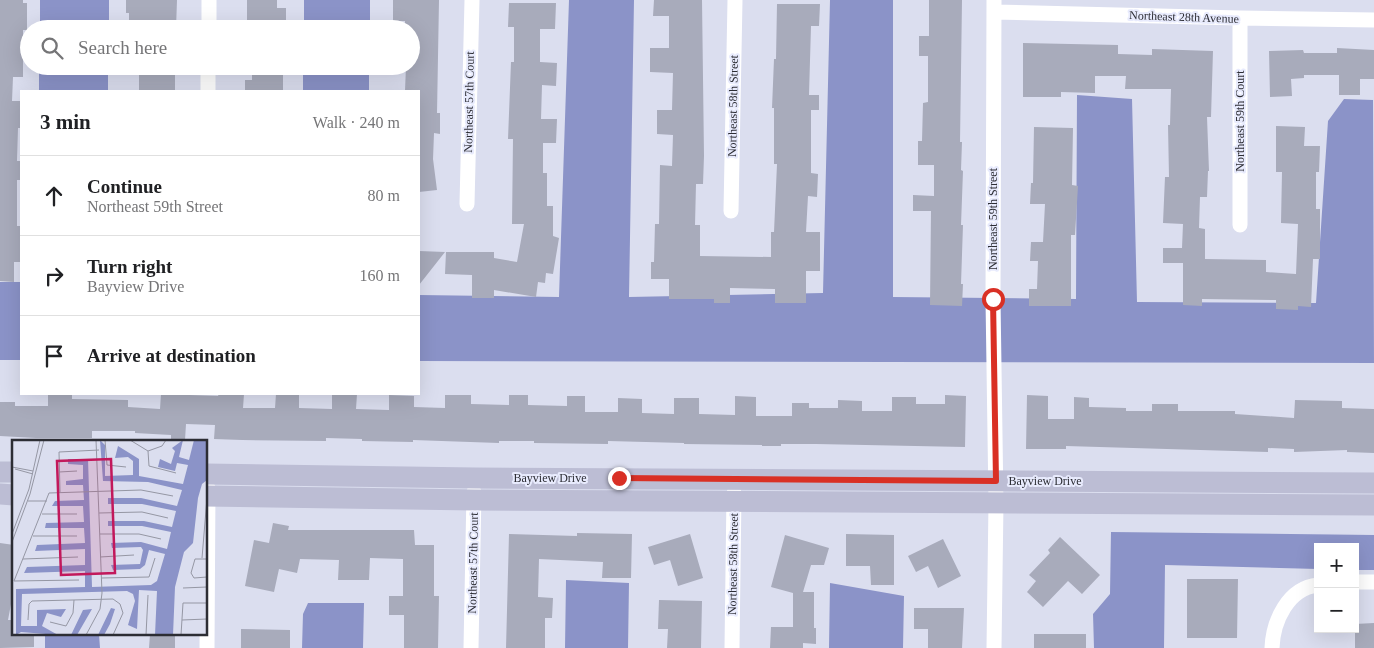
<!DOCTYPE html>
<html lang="en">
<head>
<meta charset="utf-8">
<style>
  :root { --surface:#fff; --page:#f6f6f6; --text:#202124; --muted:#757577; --line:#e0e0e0 }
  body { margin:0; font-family:Georgia,serif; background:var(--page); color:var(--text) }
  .controls { position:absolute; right:15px; bottom:15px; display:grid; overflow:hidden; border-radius:0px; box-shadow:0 5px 20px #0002 }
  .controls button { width:45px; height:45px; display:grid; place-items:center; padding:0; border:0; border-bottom:1px solid var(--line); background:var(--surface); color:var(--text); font:25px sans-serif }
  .stop { position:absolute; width:15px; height:15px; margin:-11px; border:4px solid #d93025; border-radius:50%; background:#fff }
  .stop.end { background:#d93025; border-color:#fff; box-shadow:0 1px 5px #0008 }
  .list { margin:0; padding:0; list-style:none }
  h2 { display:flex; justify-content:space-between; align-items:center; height:65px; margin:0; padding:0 20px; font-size:21px }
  h2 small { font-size:16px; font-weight:400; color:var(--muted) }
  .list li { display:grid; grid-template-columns:32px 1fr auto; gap:15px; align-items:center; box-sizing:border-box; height:80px; padding:0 20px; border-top:1px solid var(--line) }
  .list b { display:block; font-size:19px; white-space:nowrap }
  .list p { margin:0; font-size:16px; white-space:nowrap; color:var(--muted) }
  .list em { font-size:16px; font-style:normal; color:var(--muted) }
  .icon { flex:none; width:28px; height:28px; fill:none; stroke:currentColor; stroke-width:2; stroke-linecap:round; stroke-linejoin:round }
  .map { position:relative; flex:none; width:1374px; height:648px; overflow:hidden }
  .search { position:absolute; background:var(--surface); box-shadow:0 5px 20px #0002; left:20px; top:20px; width:400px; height:55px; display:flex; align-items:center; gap:12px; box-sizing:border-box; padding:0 18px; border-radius:28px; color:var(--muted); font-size:19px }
  .panel { position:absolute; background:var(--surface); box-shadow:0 5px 20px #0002; left:20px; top:90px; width:400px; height:305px; border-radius:0px }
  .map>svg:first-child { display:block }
</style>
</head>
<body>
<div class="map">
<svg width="1374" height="648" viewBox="0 0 1374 648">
  <rect width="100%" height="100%" fill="#dbdeef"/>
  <path fill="#8b93c8" d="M40,0h69v29h-69z
    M304,0h66v29h-66z
    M569,0h65l-5,297 194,-4 7,-293h63v297l183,2 1,-204 55,4 5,203 179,1 12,-182 16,-22 29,1 1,263 -955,-2v-66l140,2z
    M39,66h69v25h-69z
    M303,66h66v25h-66z
    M0,282h21v78h-21z
    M1111,532l263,3v35h-19v-23h-37v22l-153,-4 -1,83h-70l-1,-34 17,-20z
    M566,580l63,3 -1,65h-63z
    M830,583l74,13 -1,52h-74z
    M308,603h56l-1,45h-61l1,-34z
    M45,634h54l1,14h-55z"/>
  <path fill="#a8abbb" d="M0,0h23v3h4v27h-4v47h-10l-1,24h9v27h-3l-1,33h4v19h-4v46h4v36h-7v20l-14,-1z
    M126,0h51l-1,29h-47v-16h-3z
    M247,0h30v8h9v21h-39z
    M393,0h46l-2,113h3v21l-6,-1 -1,26 4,31 -18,2v-101h-14l1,-25h5v-10h2v-27h-8v-8h-12z
    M654,0h48l2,156 -1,28h-7l-1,41h5v31l71,1v-25h3l3,-68h-3v-56h-2l2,-49h2l1,-55h43l-1,22h-8l-2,69h10v15h-8v63l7,1 -1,23 -9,-1 -2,36h14v39h-14v32h-31v-14l-45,-1v15h-16v-4h-45v-20h-18v-17h3l1,-38h4l1,-59 12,1 1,-31 -16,-1v-24h15l1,-37 -23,-1v-24h19v-32h-16z
    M929,0h33l-2,142h2l-1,28 2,1 -2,54h2l-2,59h2l-1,22 -32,-1 1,-94h-18v-16l21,1v-31h-16v-24h4l1,-38 5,-1v-46h-9v-20h10z
    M509,3h47l-1,26h-15v33l17,1 -1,23 -14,-1 -1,34h16l-1,24h-13v30h4v33h6v30l6,2 -6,36 -7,-1 -1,10 -7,-1 -2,15 -42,-7v8h-22v-23l-27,-1 1,-22h48v6l23,4 7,-38h-12l1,-85h-5l3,-77h3v-35h-6z
    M1023,43l95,2v9l34,1v-6l61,2 -2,66h-4l2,54h-1l-1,26h-7l-1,31 6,1v30l61,1v12l30,2 2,-50 -17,-1 1,-51h-6v-46l29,1 -1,19h16l-1,26h-3v37h4v50h-7l-2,48 -13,-1v4l-22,-1v-9l-74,-1v7l-19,-1v-42h-20v-15h19l1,-24 -20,-1 2,-46h4l-1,-52h2l1,-36h-46l1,-13h-31v17l-34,-1v5h-38z
    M1337,48l37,2v29h-14v16h-21v-20h-35v3l-13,1 1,17 -22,1 -1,-46 34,-1 1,3h33z
    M139,66h36v25h-36z
    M252,66h31v25h-38v-11h7z
    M1034,127l39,1 -1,57 6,1 -3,49h-4v71h-42v-17h8l1,-28h-8l1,-19h12l2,-38h-15l1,-21h2z
    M419,251l26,1 -26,33z
    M48,394h24v5l56,1v7l32,2 1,-15 57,2 1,-2h25l-1,14h32l1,-14h23v14l33,1v-15h25l-1,15 33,1v-15l25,1v11l31,1v-13h26v9l38,1v-10h19v10l39,1v-10h18v16h33v-14l24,1v14l32,1v-16h25v16l36,1v-19l21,1v19h36v-13h17v5h29v-8l24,1v10h30v-14h24v7h29v-9l21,1 -1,51 -149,-3h-35v2h-19v-1l-78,-1v-1l-76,-2v3l-74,-1v-2h-35v2l-86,-3v2l-51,-1v-2l-36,-1v3l-84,-1 -28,-1 1,-14 -29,-1 -1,16 -14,-1v-4l-36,-2v-2h-43v7h-56l-36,-2v-34h15v4h33z
    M1027,395l21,1v23h26v-22l15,1v9l37,1v3h26v-7h26v7h57v3l59,4 1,-18 47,1v7l32,1v44l-27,-1v-2l-53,2v-3l-26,-1v4l-202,-6v3h-40z
    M273,523l16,3 -1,4h126l1,15h19v51h5l-1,52h-34v-33h-15v-19h14v-37l-33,-1 -1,22h-31l1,-20 -39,-1 -3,14 -18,-4 -5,23 -29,-6 9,-46 15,3z
    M577,533l55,1 -1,44h-29l1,-16 -64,-3 -1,38 15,1 -1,20h-7v30h-39l3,-114 68,2z
    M690,534l13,44 -25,8 -8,-26 -16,5 -6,-18z
    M846,534l48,1v50h-23l-1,-19h-24z
    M785,535l44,13 -5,17h-13l-8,27h11v36h2v16l-13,-1v5h-33l1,-21h22v-34l-22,-6z
    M1060,537l40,38 -18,19 -14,-13 -25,26 -16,-15 9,-11 -7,-6 21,-22 -2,-3z
    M943,539l18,37 -23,12 -10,-22 -12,6 -8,-16z
    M0,543l14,2v43l-6,32h6v14h20v13l-34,1z
    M1187,579h51l-1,59h-50z
    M659,600l43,1 -1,47h-34l1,-19h-10z
    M914,608h50l-2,40h-34v-19h-14z
    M1374,623v25h-19v-24z
    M241,629l49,1v18h-49z
    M150,634h25v14h-26z
    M1034,634h52v14h-52z"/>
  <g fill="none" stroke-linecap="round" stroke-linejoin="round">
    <path stroke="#fff" stroke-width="15" d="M994,12l246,6 134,2
      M1240,18v207
      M209,29v-29
      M208,91v-25
      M467,204l5,-204
      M731,211l4,-211
      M1355,582h19
      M207,648l1,-160
      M471,648l3,-156
      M732,648l2,-155
      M994,648l2,-145 -3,-204 1,-299
      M1272,648c1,-27 16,-60 46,-63"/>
    <path stroke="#bcbdd4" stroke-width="21" d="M0,472h14
      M206,474l269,4 899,5
      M0,494l14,1
      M206,496l268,4 900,5"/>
  </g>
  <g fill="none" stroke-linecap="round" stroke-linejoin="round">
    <path stroke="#d93025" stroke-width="6" d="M619,478l377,3 -3,-182"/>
  </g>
  <g text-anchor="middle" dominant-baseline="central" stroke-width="4" stroke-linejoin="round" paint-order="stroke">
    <g font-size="12" fill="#2c2d34" stroke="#e8ebfd">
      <text transform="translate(1184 17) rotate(2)">Northeast 28th Avenue</text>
      <text transform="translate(469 102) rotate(-89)">Northeast 57th Court</text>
      <text transform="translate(733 106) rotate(-89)">Northeast 58th Street</text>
      <text transform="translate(1240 121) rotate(-90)">Northeast 59th Court</text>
      <text transform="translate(993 219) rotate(-90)">Northeast 59th Street</text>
      <text x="550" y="478">Bayview Drive</text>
      <text x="1045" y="481">Bayview Drive</text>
      <text transform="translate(473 563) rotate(-89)">Northeast 57th Court</text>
      <text transform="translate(733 564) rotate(-89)">Northeast 58th Street</text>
    </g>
  </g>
  <g transform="translate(12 440)">
    <rect width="195" height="195" fill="#dbdeef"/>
    <path d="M88,0l5,5v31l28,-1v-14l-5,-4 -13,1 3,-12 21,13v17l44,8 5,-19 -11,-2 -2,8 -17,-4 2,-8 11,5 4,-13 -3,-3 11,-8 -4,17 10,3 5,-20h13v40l-5,4 -4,14 -5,45 -9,9 -9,35 -2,48h-18l2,-44 -18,-1 -2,39 -9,-4 7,-24 -2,-7 -6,-3 -105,3 -1,32h16v-16l29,-1 -5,8 -14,-4 -5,13 16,9 -37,-3 -5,3v-46l69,-2v-16l-61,2 3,-6 58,-2v-16l-50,2 2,-6 48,-2 -1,-15h-39l1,-5 38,-1 -1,-16h-31l3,-5 29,-1 -1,-15h-17v-4l17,-2v-14l-15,-1v-5h20l4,128 59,-2 6,-4 8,-27 -16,-4 -4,15 -5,4 -27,1 -2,-5 29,-1 3,-14 -2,-3 -29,1 -1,-5 30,-1 26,7 4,-17 -29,-6h-34v-5h36l28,6 4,-16 -34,-7h-34v-6h33l36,8 5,-16 -34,-8 -45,-1zM99,168l4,1 -5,15 -6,11h-6zM80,169l-15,26h-6l12,-25z" fill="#8b93c8"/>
    <path fill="none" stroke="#9597a4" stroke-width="1" d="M93,0l2,25 19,2M118,0l18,11 14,-5 4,-6M136,11l1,15 27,7M0,27l21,4M3,29l18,5M47,32l18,-1M48,52l-1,-40 40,-2M16,61h19M87,73l43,-1 26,6M30,74h35M0,94l17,-45 11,-49M88,94h39l22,5M21,96h44M0,102l18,-48 14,-54M88,117l34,-2M190,118l5,-60M11,119l55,-2M195,119h-12l-4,14 3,5 13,-1M89,138l48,-1 6,-19M67,140l-65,1 35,-88 92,-3 32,6M171,148l24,-1M16,180l1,-16 3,-3 81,-2 7,5M170,180l25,-1M38,182l16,4 7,-13 1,-13M74,195l14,-26 2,-16 -6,-153M101,195l10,-22 -3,-9M134,195l2,-40M169,195l2,-32h24"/>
    <path fill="#c2185b" fill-opacity="0.15" stroke="#c2185b" stroke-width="2.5" d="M99,19l4,114 -54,2 -4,-114z"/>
    <rect width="195" height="195" fill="none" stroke="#2c2d34" stroke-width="2.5"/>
  </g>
</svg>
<div class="controls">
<button>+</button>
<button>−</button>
</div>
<div class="stop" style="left:993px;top:299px"></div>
<div class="stop end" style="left:619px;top:478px"></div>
<div class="search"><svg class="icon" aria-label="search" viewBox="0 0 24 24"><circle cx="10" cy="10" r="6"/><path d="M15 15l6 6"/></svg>Search here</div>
<section class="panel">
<h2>3 min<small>Walk · 240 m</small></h2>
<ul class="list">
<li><svg class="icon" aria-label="ahead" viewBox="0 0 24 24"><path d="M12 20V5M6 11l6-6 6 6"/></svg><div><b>Continue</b><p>Northeast 59th Street</p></div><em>80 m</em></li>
<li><svg class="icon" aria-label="right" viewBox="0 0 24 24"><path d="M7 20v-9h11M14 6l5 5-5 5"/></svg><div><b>Turn right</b><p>Bayview Drive</p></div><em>160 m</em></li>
<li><svg class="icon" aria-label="arrive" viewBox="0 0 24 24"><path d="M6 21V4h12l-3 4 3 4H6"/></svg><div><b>Arrive at destination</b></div></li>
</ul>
</section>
</div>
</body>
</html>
